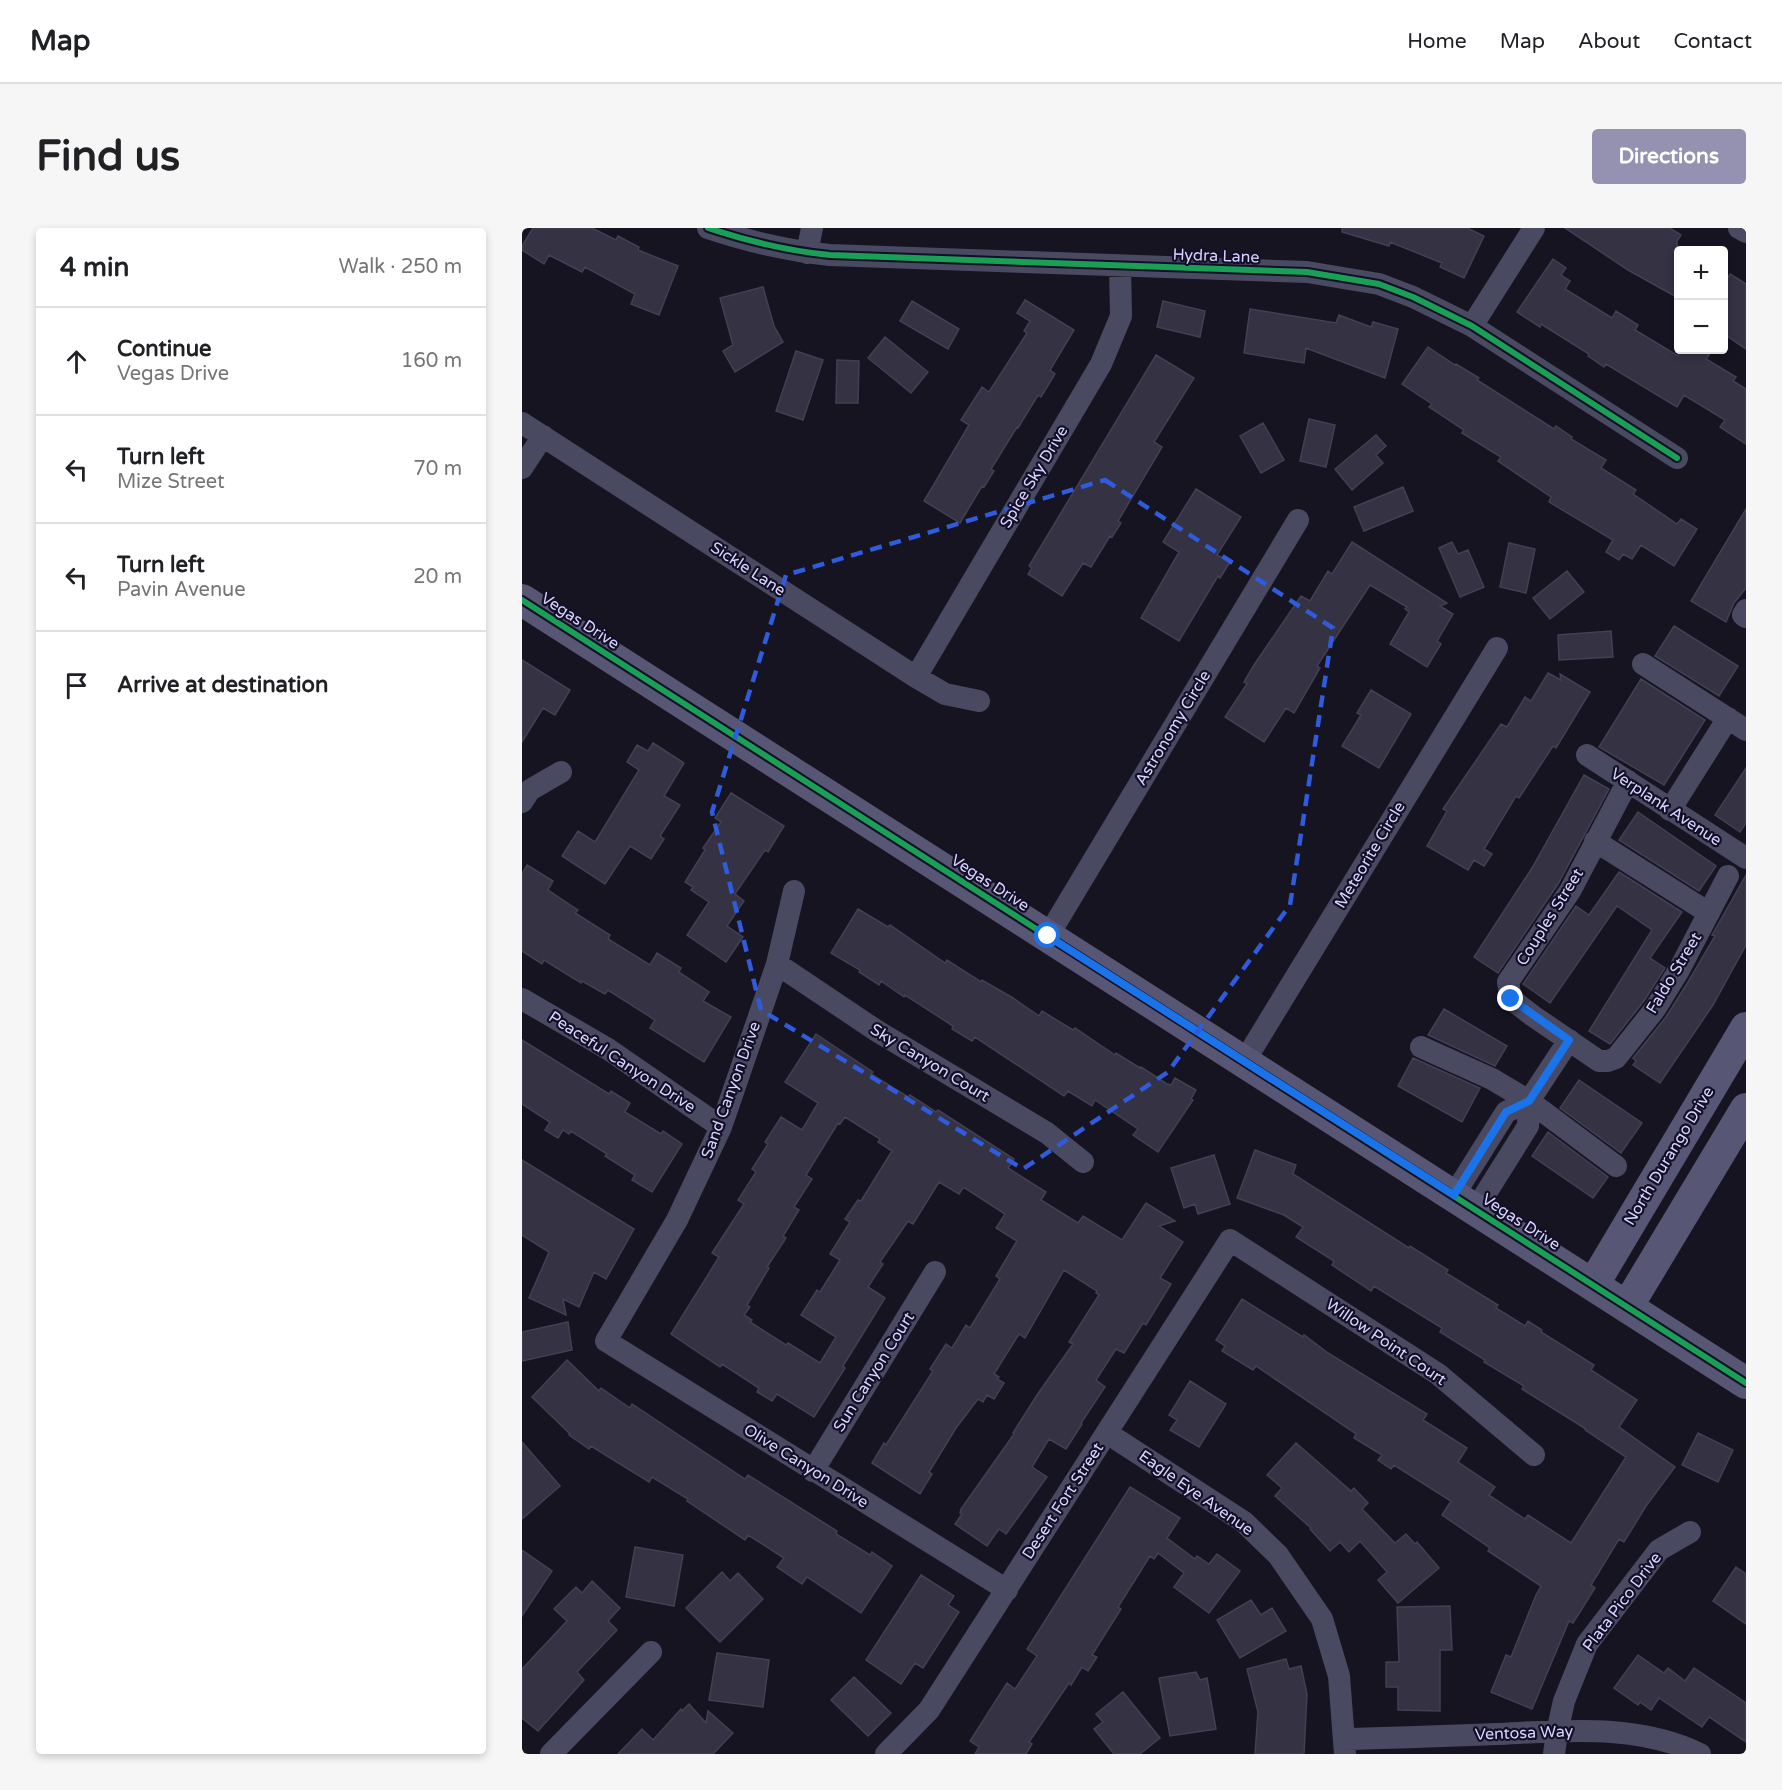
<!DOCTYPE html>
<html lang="en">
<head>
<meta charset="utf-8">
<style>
  :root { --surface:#fff; --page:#f6f6f6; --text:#202124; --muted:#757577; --line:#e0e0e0; --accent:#9591b1 }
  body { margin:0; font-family:"Varela Round",sans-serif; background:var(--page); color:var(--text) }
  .controls { position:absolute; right:18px; top:18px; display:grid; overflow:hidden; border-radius:6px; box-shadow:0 3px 9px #0003 }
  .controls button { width:54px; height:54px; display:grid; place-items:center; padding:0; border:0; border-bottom:2px solid var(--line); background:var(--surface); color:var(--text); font:30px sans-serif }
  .stop { position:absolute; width:18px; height:18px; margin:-14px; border:4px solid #1a73e8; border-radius:50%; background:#fff }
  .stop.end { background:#1a73e8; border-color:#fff; box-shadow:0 2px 6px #0008 }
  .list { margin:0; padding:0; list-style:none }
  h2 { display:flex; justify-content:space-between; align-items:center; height:78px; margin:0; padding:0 24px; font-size:26px }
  h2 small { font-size:20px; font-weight:400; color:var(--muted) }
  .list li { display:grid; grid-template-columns:39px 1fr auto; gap:18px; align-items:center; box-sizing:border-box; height:108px; padding:0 24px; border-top:2px solid var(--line) }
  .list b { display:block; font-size:22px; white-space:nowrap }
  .list p { margin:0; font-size:20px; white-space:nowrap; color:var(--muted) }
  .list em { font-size:20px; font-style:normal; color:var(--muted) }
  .icon { flex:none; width:33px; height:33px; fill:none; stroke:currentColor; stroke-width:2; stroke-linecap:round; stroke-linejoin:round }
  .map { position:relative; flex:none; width:1224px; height:1526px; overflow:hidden; border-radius:6px }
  header { display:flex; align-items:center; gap:36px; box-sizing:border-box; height:84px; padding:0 30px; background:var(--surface); border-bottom:2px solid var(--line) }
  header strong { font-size:28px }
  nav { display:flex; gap:33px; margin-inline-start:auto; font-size:21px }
  .intro { display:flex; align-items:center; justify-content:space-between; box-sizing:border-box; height:144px; padding:0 36px }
  h1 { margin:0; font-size:42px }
  .button { padding:15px 27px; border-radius:6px; background:var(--accent); color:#fff; font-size:21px; font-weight:700 }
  main { display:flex; gap:36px; padding:0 36px }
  aside { flex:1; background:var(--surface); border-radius:6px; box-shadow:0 3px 9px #0003 }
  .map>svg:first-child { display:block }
</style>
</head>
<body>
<header>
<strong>Map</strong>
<nav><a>Home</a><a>Map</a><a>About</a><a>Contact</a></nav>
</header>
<div class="intro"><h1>Find us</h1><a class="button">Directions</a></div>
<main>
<aside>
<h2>4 min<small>Walk · 250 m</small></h2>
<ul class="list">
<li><svg class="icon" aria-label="ahead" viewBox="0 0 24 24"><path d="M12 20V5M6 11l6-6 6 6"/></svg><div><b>Continue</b><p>Vegas Drive</p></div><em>160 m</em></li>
<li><svg class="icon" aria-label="left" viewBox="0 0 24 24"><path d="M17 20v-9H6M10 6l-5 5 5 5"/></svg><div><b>Turn left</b><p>Mize Street</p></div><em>70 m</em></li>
<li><svg class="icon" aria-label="left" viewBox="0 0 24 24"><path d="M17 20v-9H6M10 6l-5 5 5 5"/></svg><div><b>Turn left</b><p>Pavin Avenue</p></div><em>20 m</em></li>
<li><svg class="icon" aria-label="arrive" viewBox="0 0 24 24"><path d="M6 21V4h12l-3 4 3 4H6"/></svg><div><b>Arrive at destination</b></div></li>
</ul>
</aside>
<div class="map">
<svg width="1224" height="1526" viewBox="0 0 1224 1526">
  <rect width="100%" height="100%" fill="#161421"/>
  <path fill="#343243" stroke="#433f54" stroke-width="1.5" fill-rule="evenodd" d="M11,0h59l24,12 2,-4 21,11 -1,3 40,16 -19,49 -28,-11 4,-10 -50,-27 -3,5 -33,-17 -5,9 -22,-14v-4z
    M820,0h125l17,8 -20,42 -24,-11 2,-4 -52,-21 -1,4 -47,-14z
    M1043,0h105l11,7 -4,6 1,57 -50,-28z
    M1031,31l13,9 -5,7 9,6 -5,8 47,29 4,-7 22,14 -3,5 43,26 4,-6h18l9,5 -3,4 30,18 -3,4 13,8v55l-26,-17 5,-7 -41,-25 -7,12 -71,-43 -2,3 -16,-11 1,-2 -48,-30 -1,3 -23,-15z
    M1208,46l16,10v65l-22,-15v-50z
    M241,59l11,39 9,16 -48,30 -12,-21 10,-6 -13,-47z
    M503,72l49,30 -24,40 5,4 -14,23 -3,-2 -20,33 -1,-1 -26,42 3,2 -10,16 -2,-1 -22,37 -36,-22 45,-76 -8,-5 21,-33 7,5 38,-59 -3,-2 6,-10 -13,-8z
    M390,73l47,28 -11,20 -48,-28z
    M641,73l42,10 -5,26 -43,-10z
    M728,81l86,14 3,-8 32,12 2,-5 25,7 -13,49 -79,-30 -2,15 -60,-10z
    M363,109l43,35 -17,21 -43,-35z
    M906,119l27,18 1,-1 23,14 -2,2 77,49 2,-3 16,11 -1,2 35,21 -5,8 35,22 -3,4 44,30 4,-5 16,10 -23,37 -33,-21 -9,14 -9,-5 -4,6 -13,-8 7,-12 -64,-38 2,-5 -53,-36 3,-4 -39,-24 2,-3 -35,-23 3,-3 -30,-20z
    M274,123l27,9 -20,60 -27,-9z
    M634,127l38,23 -40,64 8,5 -44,74 3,2 -9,14 -2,-1 -19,31 -8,-4 -21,33 -34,-22 4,-6 -3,-2z
    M315,132l22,1 -1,42h-22z
    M787,191l26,6 -9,42 -26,-6z
    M741,195l21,37 -23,13 -21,-37z
    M854,207l10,11 -10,9 7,8 -31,27 -17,-21z
    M881,259l10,24 -49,20 -10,-24z
    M674,261l45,28 -24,38 13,7 -10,16 -2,-2 -39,65 -38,-23 38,-66 -16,-10z
    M1224,281v79l-12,15 -8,19 -35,-21z
    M830,314l95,61 -7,3 13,8 -16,27 4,3 -14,23 -37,-23 19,-32 -4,-3 2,-2 -37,-22 -53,81 3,2 -26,45 -8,-5 -22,34 -39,-25 22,-33 -3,-2 10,-17 47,-69 9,5 18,-30 4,3z
    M930,314l6,12 10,-4 16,37 -24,10 -21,-49z
    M987,315l26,6 -9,44 -26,-6z
    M1045,343l17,21 -34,27 -17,-21z
    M1152,398l64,40 -19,30 -64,-40z
    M1089,403l2,26 -54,3 -1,-25z
    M0,432l48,30 -15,25 -12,-7 -21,34z
    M1026,445l13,7 -1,-6 30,18 -34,56 -3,-2 -34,52 -3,-2 -32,53 8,5 -8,12 -10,-6 -6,10 -41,-24 20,-35 -4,-2 58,-85 6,3 18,-30 6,4z
    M1119,451l64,41 -41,65 -65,-38z
    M849,462l40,24 -32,54 -37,-22 19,-31 -4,-2z
    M131,515l31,20 -20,33 16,9 -20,31 4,3 -13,20 -21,-13 -25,38 -43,-28 16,-25 17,11 44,-72 -12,-8 10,-17 11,6z
    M1224,540v55l-6,9 -25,-17z
    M1062,547l25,14 -51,95 -60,89 -24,-16 58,-89z
    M209,565l53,33 -16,26 -3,-2 -30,44 9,7 -17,25 16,11 -17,25 -39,-27 22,-33 -18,-12 2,-3 -8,-5 20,-32 -2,-2 18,-26 -6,-4z
    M1116,584l78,54 -17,25 -80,-51z
    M5,637l26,16 -5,9 30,20 -3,3 35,22 -2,4 42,26 7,-12 24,15 -2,4 30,20 -6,9 28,16 -27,45 -54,-34 5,-8 -47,-30 -3,4 -23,-13 -1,2 -37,-23 -2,4 -20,-13v-77z
    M1097,644l63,40 -32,46 15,10 -21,33 -34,43 -21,-13 63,-101 -35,-24 -67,97 -27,-19 53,-78 13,9z
    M1224,647v70l-33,60 -53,78 -27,-18 3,-4 -3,-3 33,-41 22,-35 27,-46 -3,-1z
    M336,681l30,18 2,-2 55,38 2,-3 34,22 1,-2 31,18 26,18 3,-5 31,19 2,-2 40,27 1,-2 24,15 1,-1 26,17 4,1 4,-7 21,12 -5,9 2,1 -35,52 -25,-17 5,-6 -43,-29 -3,6 -24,-15 -4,5 -89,-59 -3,4 -20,-12 1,-3 -48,-31 -1,2 -23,-16 -2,4 -20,-13 1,-2 -29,-17z
    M922,781l63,37 -12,20 -67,-31z
    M294,806l57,38 -2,2 37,23 2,-2 26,17 2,-2 76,49 -6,9 38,24 -5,8 37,23 5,-7 39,24 24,-37 29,18 -16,5 24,16 -23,36 11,6 -25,41 -3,-2 -19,30 -8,-4 -20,31 9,7 -24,36 1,1 -16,25 -17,-10 -17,28 15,10 -41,57 -7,-5 -12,17 -32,-22 7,-10 -2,-1 1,-4 53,-75 -1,-1 24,-38 36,-51 -4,-2 30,-47 -3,-2 1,-2 -33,-21 -39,68 -6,-4 -25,40 5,3 -2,2 7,4 -10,16 -7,-4 -4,7 -5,-3 -22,29 -27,44 3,2 -12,20 -48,-31 12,-20 2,2 47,-74 -3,-2 16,-25 6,4 14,-23 4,3 30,-49 -4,-3 21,-35 -21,-13 9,-14 -40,-26h-2l-4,6 -20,-12 -26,42 -5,-3 -28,41 3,2 -15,23 17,11 -42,68 2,2 -31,49 -37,-23 -5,7 -15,-9 2,-4 -37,-24 -2,3 -49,-33 48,-77 -7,-4 32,-49 -6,-4 18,-28 -4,-3 16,-25 -3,-2 16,-25 21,13 16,-27 -33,-21zM323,889l35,22 -2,3 14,9 -31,50 -3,-1 -13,19 5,3 -20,32 10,6 -20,32 -3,-2 -16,25 35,22 -16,26 -32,-20 -2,2 -36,-23 2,-2 -8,-5 6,-8 -3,-2 22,-37 -2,-1 19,-29 -3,-2 16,-26 -5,-3 18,-28 -6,-4 32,-52 2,1z
    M0,812l87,54 2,-3 19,12 -5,9 36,22 2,-3 19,13 -30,48 -20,-12 3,-5 -30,-19 2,-2 -36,-23 -2,3 -6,-4 -5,8 -13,-8 5,-8 -28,-18z
    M891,830l67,30 -18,34 -64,-36z
    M1057,852l63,43 -21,30 -61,-45z
    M1026,904l60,45 -15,21 -61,-42z
    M733,922l41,15 -3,9 116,74 1,-2 38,24 -2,3 52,32 -2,3 29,18 3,-5 14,9 -1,2 53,33 -3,5 46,30 -18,27 56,40 -29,39 -22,36 -5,-3 -28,46 4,3 -22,35 -4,-2 -37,88 -41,-17 15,-37 5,2 25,-62 5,-9 -53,-35 2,-3 -48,-33 9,-14 -57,-36 -3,4 -13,-9 4,-5 -28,-17 2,-4 -100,-68 -3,4 -31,-19 3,-5 -9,-6 26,-41 61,38 1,-2 24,18 99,61 -4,6 44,28 -9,14 37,25 -6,8 36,24 3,-4 43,28 55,-86 -41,-27 1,-1 -64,-40 2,-3 -40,-24 1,-2 -45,-28 2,-4 -68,-42 -3,5 -39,-26 2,-4 -38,-24 7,-10 -19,-12 -47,-17z
    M692,927l16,49 -32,10 -3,-10 -11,4 -13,-40z
    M0,932l112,69 -28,50 -12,-7 -15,35 -16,-8 3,16 -37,-17 20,-46 -27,-17z
    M46,1094l4,28 -50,11v-29z
    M45,1132l32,31 2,-3 29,20 2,-4 113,75 3,-4 89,56 -1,3 34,21 2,-3 20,14 -31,47 -54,-36 -5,7 -25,-17 7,-9 -36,-23 -3,5 -58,-39 1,-2 -36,-22 -3,5 -58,-36 -2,3 -20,-14 1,-1 -38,-37z
    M668,1153l36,23 -27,43 -29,-17 7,-10 -8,-5z
    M1176,1205l35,17 -15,32 -36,-17z
    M0,1214l38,44 -38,33z
    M774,1215l55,48 3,-3 14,15 -6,6 33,34 11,-9 9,10 2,-2 22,26 -41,35 -20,-23 9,-8 -27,-31 -11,11 -9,-10 -10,9 -20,-22 1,-1 -36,-32 7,-8 -15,-13z
    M608,1259l50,31 -13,20 28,21 2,-3 12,8 8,-10 23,17 -31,42 -35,-26 10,-14 -26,-20 -4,6 -4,-3 -32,51 3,2 -29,46 5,2 -9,14 -6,-4 -11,18 -2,-2 -40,59 3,2 -6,10h-51l4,-7 -9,-6 37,-58 8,6 22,-33 -10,-7z
    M113,1319l48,8 -9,51 -48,-9z
    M0,1322l30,21 -30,45z
    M1214,1339l10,7v50l-33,-23z
    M200,1344l8,9 8,-8 25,26 -43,43 -34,-34z
    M399,1347l33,21 -6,9 11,7 -36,56 -8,-5 -14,21 -35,-24z
    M70,1353l28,27 -12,13 9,9 -40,42 7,8 -46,51 -16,-13v-49l45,-48 -13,-12 22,-22 6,6z
    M729,1372l10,15 11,-7 14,23 -46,27 -23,-38z
    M928,1378l2,44h-12v61l-42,-1v-23h-12v-25h13l-2,-55z
    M195,1425l52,7 -6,47 -54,-7z
    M1116,1427l26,18 4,-5 17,13 9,-13 52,35v39l-37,-25 -7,10 -43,-29 -8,12 -11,-8 -2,3 -24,-17z
    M764,1431l3,10 12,-3 6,28 -3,60h-49l3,-42 -11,-43z
    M674,1444l4,8 7,-2 9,51 -46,7 -11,-58z
    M332,1449l37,36 -23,23 -37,-36z
    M601,1464l37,46 -20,16h-26l-20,-25 9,-7 -7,-8z
    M167,1476l17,19 2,-12 25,22 -20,21h-95l24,-25 11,11 28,-31 1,2z"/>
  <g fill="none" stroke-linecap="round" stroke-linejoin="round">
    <path stroke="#4a4962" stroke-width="22" d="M186,0c39,13 81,23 122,27l477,17 72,12 34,13 59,29 205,132
      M1217,0l7,4
      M285,25l5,-25
      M950,98l62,-98
      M0,195l394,254 29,17 34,7
      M0,240l21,-32
      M1224,382l-3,5 3,2
      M1121,436l103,66
      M394,449l185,-313 20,-48 -1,-50
      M1065,527l159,103
      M1106,553l-58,110 -62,91 3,17 22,17 66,45h9l8,-3 39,-49 24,-39 49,-94
      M0,574l8,-12 31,-18
      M1148,582l58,-92
      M1073,613l114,72
      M272,663l-17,73 -56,163 -44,93 -71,121 401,249
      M526,708l250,-416
      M255,736l100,67 170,102 36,29
      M0,771l86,50 113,78
      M899,819l71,32 37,22 87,65
      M722,834l253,-414
      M932,967l52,-83 23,-11
      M954,981l52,-83 1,-25 40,-61
      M585,1205l137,89 34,33 44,64 17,57 6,78
      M291,1243l122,-199
      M823,1511c50,-1 101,-3 151,-5 68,-3 141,-11 204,20
      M29,1526l100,-102
      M364,1526l43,-44 301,-470 208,134 96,81
      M1032,1526l3,-22 7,-31 23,-57 72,-94 31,-18"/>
    <path stroke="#575674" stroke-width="32" d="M0,372l1224,783
      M1071,1057l153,-257
      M1105,1079l119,-198"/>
    <g stroke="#130f26" stroke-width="10">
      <path id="cycleway" d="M186,0c39,13 81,23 122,27l477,17 72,12 34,13 59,29 205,132
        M0,372l1224,783"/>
    </g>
    <use href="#cycleway" stroke="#1a9f57" stroke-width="6"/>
  </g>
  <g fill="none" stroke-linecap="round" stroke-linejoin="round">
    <path stroke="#1a73e8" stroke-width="8" d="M526,708l406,259 52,-83 23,-11 40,-61 -58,-41"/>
  </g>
  <path fill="none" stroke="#305bdc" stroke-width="4.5" stroke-dasharray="12 8" stroke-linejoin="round" d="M583,252l228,148 -43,277 -122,167 -145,97 -262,-159 -49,-198 74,-237z"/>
  <g text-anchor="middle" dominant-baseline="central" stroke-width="4.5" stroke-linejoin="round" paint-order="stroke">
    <g font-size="16" fill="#d9d4ff" stroke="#130f26">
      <text transform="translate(694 28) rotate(2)">Hydra Lane</text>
      <text transform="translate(512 249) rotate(-59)">Spice Sky Drive</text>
      <text transform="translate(226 341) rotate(33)">Sickle Lane</text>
      <text transform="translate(58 393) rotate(33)">Vegas Drive</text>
      <text transform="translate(651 500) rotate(-59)">Astronomy Circle</text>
      <text transform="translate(1144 579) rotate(33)">Verplank Avenue</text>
      <text transform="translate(848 627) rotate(-59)">Meteorite Circle</text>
      <text transform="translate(468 655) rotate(33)">Vegas Drive</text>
      <text transform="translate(1028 689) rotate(-58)">Couples Street</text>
      <text transform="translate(1152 745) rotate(-59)">Faldo Street</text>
      <text transform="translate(100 834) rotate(33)">Peaceful Canyon Drive</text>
      <text transform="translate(408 835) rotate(31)">Sky Canyon Court</text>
      <text transform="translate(209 862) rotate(-70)">Sand Canyon Drive</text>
      <text transform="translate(1147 928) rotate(-59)">North Durango Drive</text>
      <text transform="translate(999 994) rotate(33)">Vegas Drive</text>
      <text transform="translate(864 1114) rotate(34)">Willow Point Court</text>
      <text transform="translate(352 1144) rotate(-58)">Sun Canyon Court</text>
      <text transform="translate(284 1238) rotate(32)">Olive Canyon Drive</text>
      <text transform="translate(674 1265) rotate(35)">Eagle Eye Avenue</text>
      <text transform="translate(541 1273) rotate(-57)">Desert Fort Street</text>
      <text transform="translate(1100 1374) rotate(-53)">Plata Pico Drive</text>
      <text transform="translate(1002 1505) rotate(-2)">Ventosa Way</text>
    </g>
  </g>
</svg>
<div class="controls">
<button>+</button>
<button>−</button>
</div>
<div class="stop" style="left:526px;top:708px"></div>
<div class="stop end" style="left:989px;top:771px"></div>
</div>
</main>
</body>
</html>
